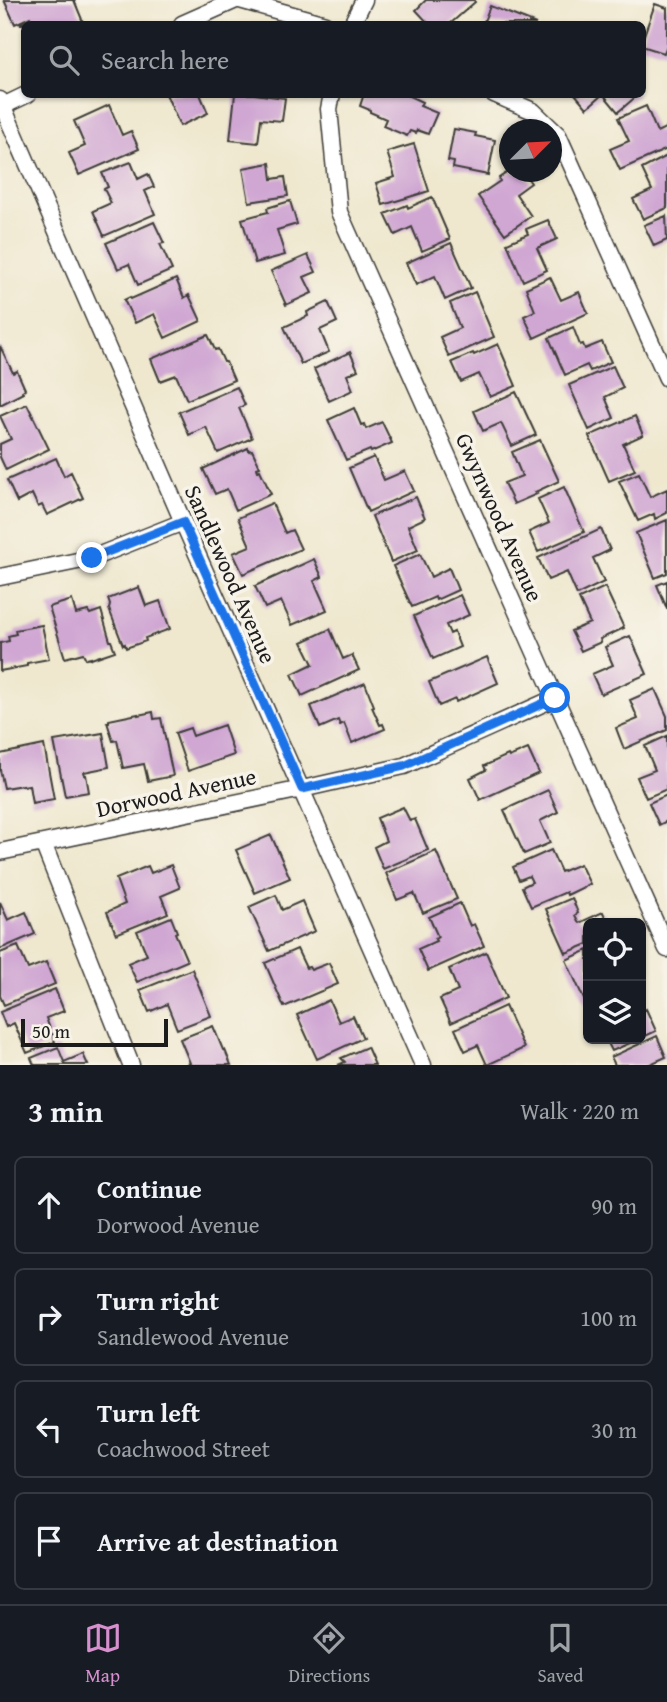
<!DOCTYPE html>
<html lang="en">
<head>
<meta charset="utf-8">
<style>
  :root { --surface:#171b24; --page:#242831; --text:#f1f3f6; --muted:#9ea1a6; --line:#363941; --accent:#d690ce }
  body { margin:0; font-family:"Gentium Book Plus",serif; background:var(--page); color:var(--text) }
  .controls { position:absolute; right:21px; bottom:21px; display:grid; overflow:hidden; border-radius:10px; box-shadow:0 2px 5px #0004 }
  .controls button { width:63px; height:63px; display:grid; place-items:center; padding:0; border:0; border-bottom:2px solid var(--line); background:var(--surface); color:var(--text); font:35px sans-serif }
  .compass { position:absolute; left:499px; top:119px; width:63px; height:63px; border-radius:50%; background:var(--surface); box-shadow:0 2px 5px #0004; rotate:66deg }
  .scale { position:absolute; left:21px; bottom:18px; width:147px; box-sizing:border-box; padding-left:7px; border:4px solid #1c1c1c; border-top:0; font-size:19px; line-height:24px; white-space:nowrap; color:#1c1c1c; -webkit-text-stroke:5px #f7f3e8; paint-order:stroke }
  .stop { position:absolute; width:21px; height:21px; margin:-16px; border:5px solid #1a73e8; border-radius:50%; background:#fff }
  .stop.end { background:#1a73e8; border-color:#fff; box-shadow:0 2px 7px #0008 }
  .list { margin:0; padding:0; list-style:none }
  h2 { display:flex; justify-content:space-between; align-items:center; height:91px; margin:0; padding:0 28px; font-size:30px }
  h2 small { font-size:23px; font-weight:400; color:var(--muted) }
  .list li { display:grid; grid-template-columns:46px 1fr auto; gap:21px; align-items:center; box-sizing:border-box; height:98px; margin:0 14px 14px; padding:0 14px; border:2px solid var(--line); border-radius:10px }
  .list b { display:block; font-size:26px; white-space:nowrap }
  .list p { margin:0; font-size:23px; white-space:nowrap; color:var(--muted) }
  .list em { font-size:23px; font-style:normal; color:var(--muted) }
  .icon { flex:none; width:38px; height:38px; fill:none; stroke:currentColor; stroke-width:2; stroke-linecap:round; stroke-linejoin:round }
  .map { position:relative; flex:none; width:667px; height:1065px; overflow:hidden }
  .search { position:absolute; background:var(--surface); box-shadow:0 2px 5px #0004; left:21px; right:21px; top:21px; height:77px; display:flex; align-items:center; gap:18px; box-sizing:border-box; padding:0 24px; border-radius:10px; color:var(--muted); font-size:26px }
  .sheet { height:539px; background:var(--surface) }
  nav { display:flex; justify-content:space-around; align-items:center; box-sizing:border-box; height:98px; border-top:2px solid var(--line); background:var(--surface); font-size:19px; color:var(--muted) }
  nav a { display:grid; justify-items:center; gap:4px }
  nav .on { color:var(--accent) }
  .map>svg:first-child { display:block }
</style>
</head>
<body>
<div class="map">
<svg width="667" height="1065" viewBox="0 0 667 1065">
  <rect width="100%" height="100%" fill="#f7f3e8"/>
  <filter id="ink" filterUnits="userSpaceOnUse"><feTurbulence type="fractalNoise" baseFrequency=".0143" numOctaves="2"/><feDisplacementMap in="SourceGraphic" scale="14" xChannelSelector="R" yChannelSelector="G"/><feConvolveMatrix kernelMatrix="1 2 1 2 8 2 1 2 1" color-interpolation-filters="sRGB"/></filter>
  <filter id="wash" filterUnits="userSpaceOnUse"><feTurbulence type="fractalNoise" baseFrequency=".00686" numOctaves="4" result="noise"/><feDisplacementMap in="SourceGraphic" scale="28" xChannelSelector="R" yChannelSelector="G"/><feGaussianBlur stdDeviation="1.57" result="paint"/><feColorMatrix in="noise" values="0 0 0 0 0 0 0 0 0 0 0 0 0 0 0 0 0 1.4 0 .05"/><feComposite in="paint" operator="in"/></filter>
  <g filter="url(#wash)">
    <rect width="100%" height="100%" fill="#efe8cf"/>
    <g id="blocks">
      <path fill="#d0a7d3" d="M4,0h70l9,22 -5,2h-58l11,-5 -1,-2 -15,7z
        M426,0h48l1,2 -25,22h-21l-13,-14z
        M655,4l12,4v37l-3,8 -22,-7v-5z
        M490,6l46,18h-53z
        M166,94h34l8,19 -28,13z
        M235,94h19l31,4 -3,23 -21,-2 -3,24 -28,-3z
        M364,94h41l17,8 -2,4 17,7 -9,21 -11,-4 -1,3 -6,-2 -3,5 -24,-10 3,-7 -16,-7v-2l-10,-4z
        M575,94h28l-16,14z
        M603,94h36l-21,18z
        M109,105l13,30 9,-4 8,18 -60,26 -10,-22 16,-7 -11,-25z
        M646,106l11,26 10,-5v22l-47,21 -10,-21 19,-8 -11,-23z
        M454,129l22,4 -1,3 20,4 -7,35 -35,-7 1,-6 -6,-1z
        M414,144l15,47 -46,14 -7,-22 19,-6 -8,-25z
        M667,156v52l-24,11 -10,-20 19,-9 -10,-21z
        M131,162l7,17 10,-5 6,13 -9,4 10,23 -51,22 -11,-25 18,-8 -7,-14 4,-2 -6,-14z
        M270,163l2,16 13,-2 3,19 -39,6 -6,-34z
        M508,172h15l8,11 -15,11 15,22 -26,18 -27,-38 22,-15 -1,-3z
        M432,197l18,42 -28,12 -10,-24 -17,8 -10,-21 22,-9 1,3z
        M290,201l7,23 -20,6 8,25 -30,8 -13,-44 26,-7 -1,-4z
        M666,216l1,24 -13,6 -10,-21z
        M548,220l9,19 -20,9 10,22 -24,11 -16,-38 21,-9 -2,-5z
        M154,222l10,21 -4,1 12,26 -34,15 -9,-21 -11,5 -12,-26z
        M451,243l20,45 -26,12 -10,-24 -19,9 -10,-22z
        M308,255l8,17 -12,5 8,16 -26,12 -15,-34z
        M550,277l11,23 18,-8 9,21 -54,25 -10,-22 11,-5 -9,-23z
        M176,279l8,19 5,-3 12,26 -36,17 -11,-24 -19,9 -11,-23 6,-3 1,2z
        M475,292l19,45 -45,20 -9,-20 20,-9 -10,-25z
        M328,302l9,20 -17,8 9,22 -28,12 -17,-37 24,-11 -1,-4z
        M573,327l7,18 3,-1 2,5 17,-7 9,20 -21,9 -3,-6 -22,10 -16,-37z
        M208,335l7,15 3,-1 6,13h2l8,18 -47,20 -11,-25 -16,6 -9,-22z
        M498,344l18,42 -26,11 -11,-23 -18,8 -9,-20 21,-9 1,2z
        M0,346l13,27 4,-2 8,18 -3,2 1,2 -23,12z
        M350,352l8,18 -11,5 6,15 -24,11 -15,-32z
        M613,366l10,22 -18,9 9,21 -25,12 -20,-45z
        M237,387l8,18 -6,3 13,30 -34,15 -12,-26 -17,8 -10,-23z
        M516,392l20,43 -24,11 -11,-23 -18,8 -9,-20z
        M27,404l22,45 -43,21 -6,-13v-13l11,-5 -11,-23z
        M354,408l7,17 3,-1 2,5 16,-7 10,21 -21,9 -1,-2 -24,10 -18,-40z
        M635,416l8,19 -20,9 12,26 -26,11 -20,-45z
        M540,440l19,41 -24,11 2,2 -23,10 -10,-21 18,-7 -10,-24z
        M248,448l1,3 3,-1 8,17 -3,1 1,3 2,-1 11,24 -35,16 -9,-21 -12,5 -12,-25z
        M374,457l10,23 21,-9 9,20 -46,21 -19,-44z
        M56,458l8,18 7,-4 12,26 -36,17 -5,-10 -4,2 -6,-13 -15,8 -10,-22z
        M639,473l11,24 17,-8v24l-12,6 -1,-5 -16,7 -19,-40z
        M564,487l20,45 -46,20 -9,-20 20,-9 -11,-24z
        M416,497l9,21 -17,8 10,24 -27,12 -19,-46z
        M272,503l13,30 7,-3 9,19 -58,25 -10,-21 17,-7 -12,-28z
        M667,520v53l-12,5 -19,-45z
        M601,529l9,21 -17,8 11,24 -27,13 -10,-23 -19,8 -10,-22z
        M420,554l11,23 18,-9 9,22 -22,10 -1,-3 -23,10 -19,-41z
        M314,559l8,18 -8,4 13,29 -35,15 -11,-24 -16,7 -10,-22z
        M667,581v28l-10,-24z
        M139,587l7,19 14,-5 10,28 -25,9 1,3 -20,7 -1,-4 -2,1 -14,-36 1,-4 -2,-6z
        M605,587l19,41 -24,11 1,3 -20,9 -10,-20 19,-8 -11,-24z
        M460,595l9,20 -23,10 4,9 4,-2 6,15 -27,12 -19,-43z
        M72,600l4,14 12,-3 2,3 11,-4 9,31h1l4,10 -24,8v-1l-5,1 -3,-6 -18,5 -16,-51z
        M42,625l7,34 -22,4v3l-27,5v-28l9,-2 -1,-5 8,-2 -1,-4z
        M330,629l13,30 9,-4 7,15 -57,26 -10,-22 21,-10 -11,-22z
        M630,636l17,38 -46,20 -9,-20 21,-9 -8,-18z
        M487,657l11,26 -42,19 -1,-3 -16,7 -10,-24z
        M365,683l9,23 -2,1 8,18 3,-1 2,5 -33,14 -8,-20 -4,2 -2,-5 -18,8 -9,-22z
        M655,689l12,27v14l-43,19 -8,-21 22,-9 -8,-19z
        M153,712l1,7 7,-1 12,58 -25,5 -4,-17 -21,4 -6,-28 -4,1 -6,-19h2v-2l29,-6v1z
        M224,725l10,30 -46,16 -13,-38 15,-5 3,8z
        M103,733l6,34 -25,5 1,3h1l3,17 -24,4 -11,-55z
        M667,736v49l-1,1 1,3 -21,9 -9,-21 18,-7 -10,-24z
        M44,745l10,54 -22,4 -3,-18 -6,1v-1l-19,3 -4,-18v-16z
        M528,749l11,24 -59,27 -10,-22 16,-8 -2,-4 24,-11 1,2z
        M548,790l10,22 -18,9 10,22 -26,11 -20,-44z
        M667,795v26l-8,4 -10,-22z
        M403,807l7,14 5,-2 13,31 -45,19 -9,-22 12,-6 -9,-23z
        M271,835l19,43 -35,15 -19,-43z
        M551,850l10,22 19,-8 10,20 -23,11 -1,-3 -35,15 -9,-20 10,-5 -3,-6 -10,4 -6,-13z
        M436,851l21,48 -34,14 -9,-20 -17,7 -11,-27z
        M171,865l9,23 -19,8 7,17 -52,21 -9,-22 18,-8 -9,-25 32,-13 3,7z
        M276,895l6,15 20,-9 13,30 -46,20 -20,-44z
        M572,898l6,15 -3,2 4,8 24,-11 5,11h-20v21l-22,9 -20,-44z
        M0,902l8,18 18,-8 9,22 -35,15z
        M460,903l10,23 4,-2 10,22 -56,25 -10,-22 18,-8 -1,-2 3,-2 -9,-20z
        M171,917l6,15 -2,1 12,28 -50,21 -9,-19 19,-8 -10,-24z
        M18,946l10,23 18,-7 9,22 -51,21 -4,-9v-43z
        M297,949l9,19 3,-1 2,3 18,-7 9,21 -54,23 -19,-44z
        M588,950v53l-2,1 -20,-44z
        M486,952l20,46 -55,25 -11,-24 18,-8 -9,-22z
        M192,969l19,47 -34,13 -10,-25 -18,8 -9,-22z
        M55,989l9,22 -18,7 9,24 -28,11 -13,-30 -8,4 -6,-15z
        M329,1000l10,22 14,-6 10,22 -46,21 -20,-44z
        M505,1006l19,42 -37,17 -9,-20 -13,6 -10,-22z
        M646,1009l10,22 -15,7v-26z
        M213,1026l10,24h2l6,15h-46l5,-2 -10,-24z
        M657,1036l9,21 -18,8h-33l-4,-8z
        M606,1039h33l-27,12z
        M58,1047l6,15 19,-8 5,11h-54l-3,-7z
        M367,1047l8,18h-37l7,-3 -4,-4z"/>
    </g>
  </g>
  <g filter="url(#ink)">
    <use href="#blocks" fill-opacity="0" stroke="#3c3b37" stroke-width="2"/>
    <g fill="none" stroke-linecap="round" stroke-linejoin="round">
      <g stroke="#3c3b37" stroke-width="19">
        <path id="minor" d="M240,0l85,24
          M182,24l54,-24
          M352,24l12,-24
          M332,94l-3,15 10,103 328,737
          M494,94l39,17 25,24 109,243
          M0,100l183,422 240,543
          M3,106l25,-12
          M0,577l92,-19 91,-36
          M43,843l88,222
          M0,852l302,-63 102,-23 151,-68"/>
      </g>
      <use href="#minor" stroke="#fff" stroke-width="16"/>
    </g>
  </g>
  <g fill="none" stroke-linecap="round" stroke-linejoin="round" filter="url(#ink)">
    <path stroke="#1a73e8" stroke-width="9" d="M92,558l91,-36 119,267 102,-23 151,-68"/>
  </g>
  <g text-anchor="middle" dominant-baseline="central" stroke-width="7" stroke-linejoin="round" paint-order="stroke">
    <g font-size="23" fill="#1c1c1c" stroke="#f7f3e8">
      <text transform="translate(500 517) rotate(66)">Gwynwood Avenue</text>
      <text transform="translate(231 574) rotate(66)">Sandlewood Avenue</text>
      <text transform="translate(176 792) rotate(-12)">Dorwood Avenue</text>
    </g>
  </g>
</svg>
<div class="controls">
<button><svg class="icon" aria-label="locate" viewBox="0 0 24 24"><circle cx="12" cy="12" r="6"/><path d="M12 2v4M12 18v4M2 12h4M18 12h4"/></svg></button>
<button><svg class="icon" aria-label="layers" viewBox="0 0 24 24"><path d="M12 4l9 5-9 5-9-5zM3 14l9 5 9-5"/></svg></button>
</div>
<svg class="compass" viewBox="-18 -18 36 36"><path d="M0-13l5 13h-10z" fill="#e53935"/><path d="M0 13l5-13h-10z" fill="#9ea1a6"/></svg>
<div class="scale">50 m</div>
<div class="stop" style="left:555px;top:698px"></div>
<div class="stop end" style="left:92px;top:558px"></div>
<div class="search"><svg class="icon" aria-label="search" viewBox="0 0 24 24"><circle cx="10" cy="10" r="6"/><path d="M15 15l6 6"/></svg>Search here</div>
</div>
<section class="sheet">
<h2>3 min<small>Walk · 220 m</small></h2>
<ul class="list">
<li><svg class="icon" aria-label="ahead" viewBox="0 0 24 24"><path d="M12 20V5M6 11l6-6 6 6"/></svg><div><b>Continue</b><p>Dorwood Avenue</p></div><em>90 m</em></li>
<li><svg class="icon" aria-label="right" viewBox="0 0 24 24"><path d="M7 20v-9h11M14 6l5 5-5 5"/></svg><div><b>Turn right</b><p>Sandlewood Avenue</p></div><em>100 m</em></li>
<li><svg class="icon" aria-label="left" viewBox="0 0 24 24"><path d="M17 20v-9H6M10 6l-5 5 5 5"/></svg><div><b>Turn left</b><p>Coachwood Street</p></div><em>30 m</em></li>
<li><svg class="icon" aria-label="arrive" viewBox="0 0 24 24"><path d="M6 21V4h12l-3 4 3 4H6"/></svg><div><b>Arrive at destination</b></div></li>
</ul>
</section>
<nav>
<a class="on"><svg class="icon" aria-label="map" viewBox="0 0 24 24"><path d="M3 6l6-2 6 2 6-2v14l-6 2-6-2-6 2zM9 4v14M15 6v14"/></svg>Map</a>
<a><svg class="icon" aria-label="directions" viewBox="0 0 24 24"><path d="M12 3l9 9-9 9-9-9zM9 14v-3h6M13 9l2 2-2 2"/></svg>Directions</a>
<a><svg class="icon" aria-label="saved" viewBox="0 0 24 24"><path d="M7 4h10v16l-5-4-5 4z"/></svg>Saved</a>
</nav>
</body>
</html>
